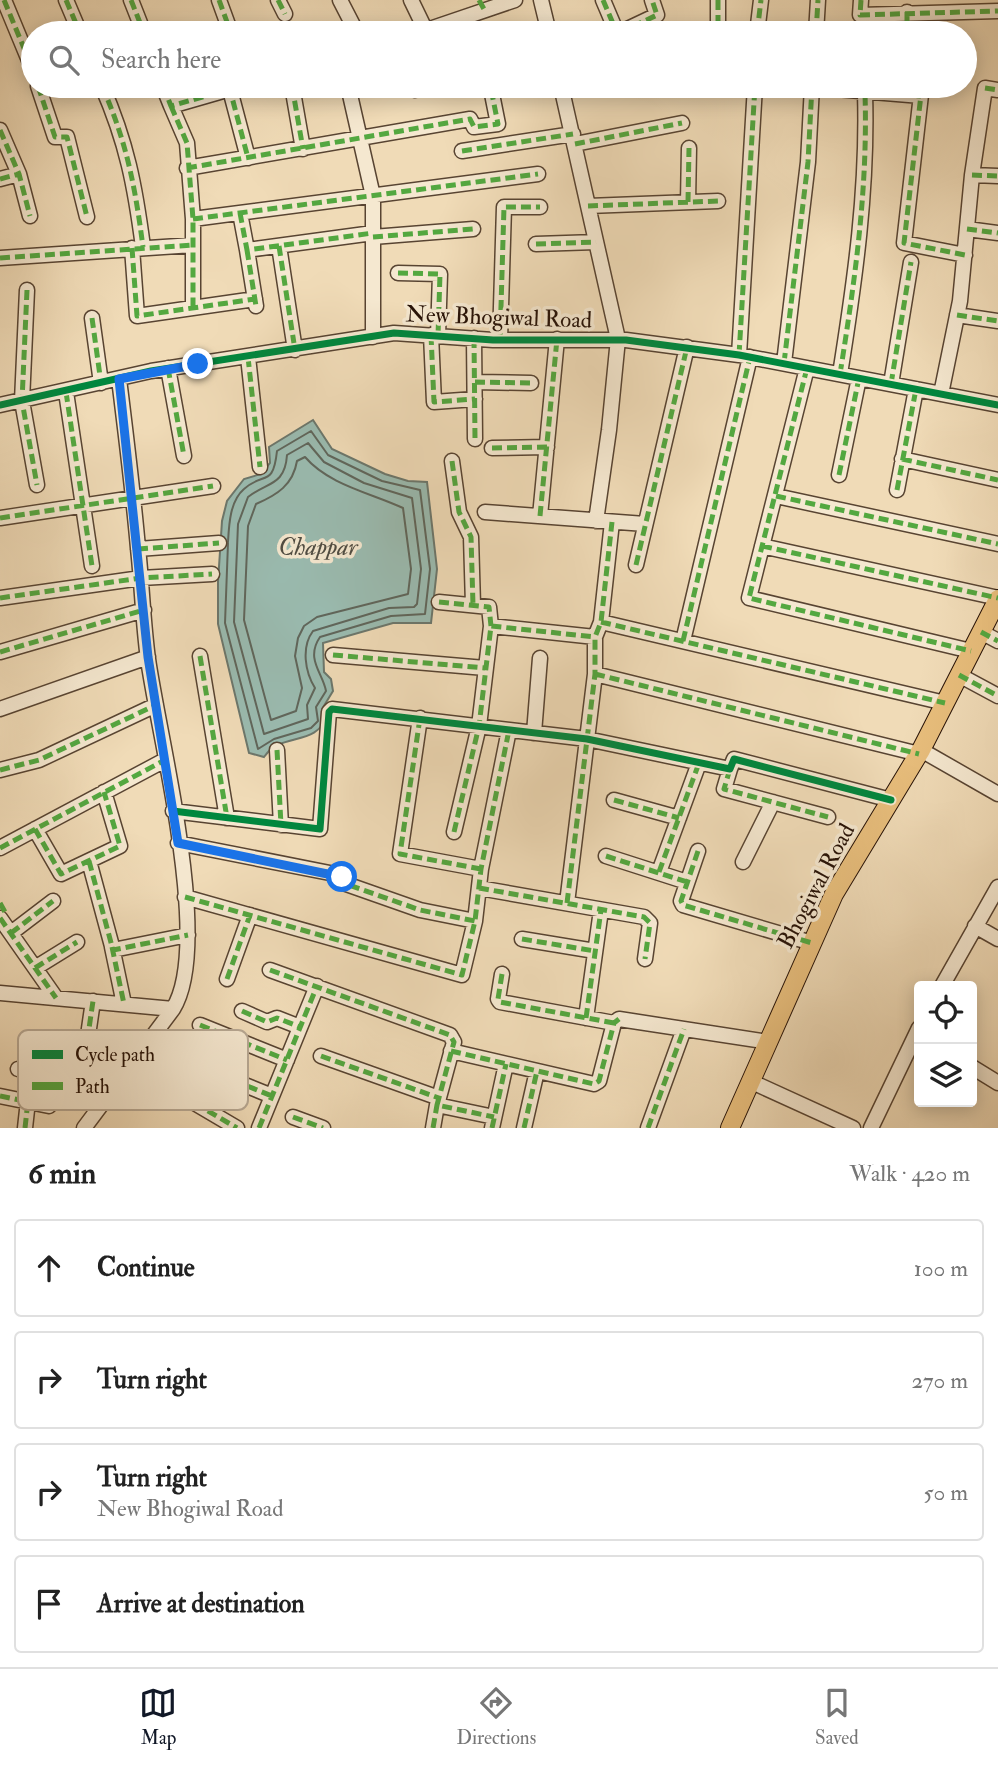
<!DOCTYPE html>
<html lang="en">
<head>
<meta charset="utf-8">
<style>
  :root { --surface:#fff; --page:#f2f2f2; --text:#222; --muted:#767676; --line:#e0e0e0; --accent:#111827 }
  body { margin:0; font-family:"IM FELL Double Pica",serif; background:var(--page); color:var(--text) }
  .controls { position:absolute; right:21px; bottom:21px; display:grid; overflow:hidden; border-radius:7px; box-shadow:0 4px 18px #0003 }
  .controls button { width:63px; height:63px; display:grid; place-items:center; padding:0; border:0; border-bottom:2px solid var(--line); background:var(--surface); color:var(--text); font:35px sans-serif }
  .stop { position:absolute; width:21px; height:21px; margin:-16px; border:5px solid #1a73e8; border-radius:50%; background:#fff }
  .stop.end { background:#1a73e8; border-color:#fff; box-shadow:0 2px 7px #0008 }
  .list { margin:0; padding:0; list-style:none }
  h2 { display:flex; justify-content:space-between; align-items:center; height:91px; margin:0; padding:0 28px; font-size:30px }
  h2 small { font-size:23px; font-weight:400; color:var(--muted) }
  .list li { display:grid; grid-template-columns:46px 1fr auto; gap:21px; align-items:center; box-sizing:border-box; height:98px; margin:0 14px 14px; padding:0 14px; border:2px solid var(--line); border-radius:7px }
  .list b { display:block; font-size:26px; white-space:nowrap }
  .list p { margin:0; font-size:23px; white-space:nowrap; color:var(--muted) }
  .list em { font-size:23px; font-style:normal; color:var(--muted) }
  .icon { flex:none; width:38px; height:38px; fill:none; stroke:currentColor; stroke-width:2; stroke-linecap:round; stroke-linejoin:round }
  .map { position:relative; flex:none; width:998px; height:1128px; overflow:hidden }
  .search { position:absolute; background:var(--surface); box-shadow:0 4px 18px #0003; left:21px; right:21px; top:21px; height:77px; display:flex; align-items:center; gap:18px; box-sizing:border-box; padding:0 24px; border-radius:38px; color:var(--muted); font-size:26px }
  .sheet { height:539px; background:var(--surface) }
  nav { display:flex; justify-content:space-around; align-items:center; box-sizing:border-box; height:98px; border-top:2px solid var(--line); background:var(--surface); font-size:19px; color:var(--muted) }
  nav a { display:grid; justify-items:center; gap:4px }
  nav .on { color:var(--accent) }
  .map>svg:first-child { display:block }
</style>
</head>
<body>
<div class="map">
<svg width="998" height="1128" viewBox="0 0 998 1128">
  <rect width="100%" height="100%" fill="#f0dbb7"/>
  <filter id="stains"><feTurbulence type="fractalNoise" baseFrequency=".00286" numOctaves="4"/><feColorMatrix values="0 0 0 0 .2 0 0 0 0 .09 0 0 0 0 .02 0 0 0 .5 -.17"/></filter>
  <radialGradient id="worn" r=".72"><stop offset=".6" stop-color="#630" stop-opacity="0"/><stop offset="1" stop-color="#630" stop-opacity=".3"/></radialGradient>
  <path fill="#9abbb0" stroke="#6c776c" stroke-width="2" d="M313,420l19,29 53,25 23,7 19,1 10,87 -6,54h-38l-70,20 1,29 7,7 2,12 -11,18 6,6c-10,25 -30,21 -51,30 -5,2 -10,8 -13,12l-15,-4 -31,-129v-42l4,-61 5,-20 17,-22 17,-5 9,-11 -1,-16z"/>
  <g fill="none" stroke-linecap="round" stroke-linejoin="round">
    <path stroke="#60665b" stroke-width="2" d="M308,443l16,19 40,21 48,15 9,71 -4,35 -3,3 -25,1 -76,23c-12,16 -8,41 2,57l-8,17 1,14 -44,15 -30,-112 4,-98 10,-27c19,-15 37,-11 39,-42z
      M305,457c24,28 66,36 98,51l8,61 -3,25 -91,23 -13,9 -6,12 -3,18 7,32 -6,23 -25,9 -27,-100 4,-94 8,-22c21,-9 37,-19 41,-43z
      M228,543l-3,80 33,126 16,-10 37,-11 7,-7 -2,-14 10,-16c-3,-18 -21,-32 -6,-54l71,-21 34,-2 5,-45 -10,-79 -38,-9 -54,-26 -17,-24 -34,20c-4,37 -13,20 -33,38 -14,12 -15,35 -16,53"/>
    <g stroke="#584432" stroke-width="17">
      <path id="minor" d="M4,0l29,70
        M66,0l14,33
        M131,0l13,33
        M219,0l12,33
        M278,0l7,14
        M340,0l17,33
        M411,0l15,31
        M541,0l8,33
        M603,0l14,33
        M718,0v33
        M861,0l-1,15 138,-4
        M907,12v21
        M262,33h9
        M418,33l97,-33
        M619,33l38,-18 -5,-15
        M757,33l4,-33
        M816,33l2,-33
        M38,86l17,51h12l20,80
        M102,86c25,57 33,100 41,161
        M163,86l8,20 59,-17
        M229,86l19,72
        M292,86l11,63
        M348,86l25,110v141
        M561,86l57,253 -9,91 -13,91
        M621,86h9
        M922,86l-18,157 61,12
        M812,87l109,9
        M415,90l12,-4
        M171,106l16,37 6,76v88
        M0,130l19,44 11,42
        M575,144l107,-21
        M462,151l111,-17
        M187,168l283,-49 4,8 24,-3 -7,-35
        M972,175l26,1
        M0,179l19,-5
        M688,202l1,-54
        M588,206l130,-5
        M240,213l7,37 126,-17
        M193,219l345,-45
        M967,229l31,4
        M373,237l100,-8
        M536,244l60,-2
        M279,246l16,104
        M132,248l5,68 118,-17
        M247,250l9,56
        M0,258l193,-13
        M398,273l42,1 -2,62
        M27,290l-5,111 15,84
        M957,315l41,6
        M92,318l9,65
        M431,335l3,67 41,-3
        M474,338l1,101
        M500,340l4,-133h36
        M739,355l16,-269
        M248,357l12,110
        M784,363l24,-201 4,-76
        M168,368l16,88
        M807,368l-58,230 222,53
        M840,374c15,-94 28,-186 25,-281
        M475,382l56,1
        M891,384l20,-122
        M66,392l26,174
        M941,394l19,-93 12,-126 13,-87 13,2
        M0,405l151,-34 243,-38 99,7h133l113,15 259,50
        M492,448l55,-1
        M902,459l96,21
        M452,461l7,51 12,25 2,68
        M839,475l20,-97
        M897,490l19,-101
        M776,496l222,48
        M485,512l160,12
        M540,516l17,-177
        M0,518l213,-32
        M762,546l236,52
        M138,549l81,-6
        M636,565l51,-218
        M0,598l141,-20 71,-4
        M439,602l50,5 2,19
        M601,622l344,81
        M981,632l17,9
        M683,641l67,-284
        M0,652l144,-42
        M333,655l152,13
        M200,656l27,162
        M595,674l324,80
        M959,675l39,21
        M0,709l148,-52
        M420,718l-20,136 81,15
        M534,733l6,-75
        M277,750l4,75
        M921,750l77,44
        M730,769l-6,20 104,28
        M0,770l39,-10 117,-55
        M614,800l65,18
        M173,811l147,18 9,-117 3,-3 255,30 143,30 4,-10 157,41
        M35,829l26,45 59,-28 -16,-54
        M454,832l25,-106 12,-100 104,11
        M178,843l162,32 6,9 74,26 55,11
        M0,848l165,-88
        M698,851l-17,50 2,4 129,38
        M606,856l81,26
        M89,861l24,89 75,-15
        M743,862l30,-60
        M659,872l40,-109
        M479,888l165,29 6,6 -5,36
        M185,897l277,78 13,-54 6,-52 28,-139
        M567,903l28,-229v-37l6,-15 11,-100
        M0,918l56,80
        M975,926l23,13
        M11,933l42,-32
        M522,939l73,12
        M112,947l12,57
        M35,968l42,-26
        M270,970l180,65 4,7 -17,63 57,12
        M502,974l-4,25 2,3 114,21
        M227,979l23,-64
        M942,986l56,-99
        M0,993l173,16
        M242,1011l25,11 10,-4 23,9
        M586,1018l15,-108
        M200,1025l87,35
        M451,1051l143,33 5,-3 15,-58 5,-4 150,23
        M85,1056l8,-55
        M321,1056l118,42
        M972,1067l26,16
        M18,1069l98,17
        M220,1075l52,21
        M752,1082l101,46
        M169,1088l68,40
        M0,1096l49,10
        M293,1117l30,11
        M25,1128l3,-27
        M84,1128l89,-119c40,-64 -14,-271 -25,-350 -5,-37 -6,-74 -10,-111 -5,-57 -12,-113 -19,-169
        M259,1128l58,-142
        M433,1128l4,-23
        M492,1128l14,-64
        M524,1128l13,-57
        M648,1128l36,-99
        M871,1128l48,-100"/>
    </g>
    <g stroke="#261106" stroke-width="20">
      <path id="major" d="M730,1128l104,-234 87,-144 77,-151"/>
    </g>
    <use href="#minor" stroke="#f5e8d0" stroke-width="14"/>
    <use href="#major" stroke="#e8be7c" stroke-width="18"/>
    <path stroke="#53a840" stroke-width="5" stroke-dasharray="10 5" stroke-linecap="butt" d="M4,0l29,70
      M66,0l14,33
      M131,0l13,33
      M219,0l12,33
      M278,0l7,14
      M479,0l6,11
      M603,0l14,33
      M718,0v33
      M861,0l-1,15 138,-4
      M907,12v21
      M262,33h9
      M619,33l38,-18 -5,-15
      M757,33l4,-33
      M816,33l2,-33
      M38,86l17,51h12l20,80
      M102,86c25,57 33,100 41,161
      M163,86l8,20 59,-17
      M229,86l19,72
      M292,86l11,63
      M621,86h9
      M922,86l-18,157 61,12
      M812,87l109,9
      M985,88l13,2
      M415,90l12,-4
      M171,106l16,37 6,76v88
      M0,130l19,44 11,42
      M575,144l107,-21
      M462,151l111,-17
      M187,168l283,-49 4,8 24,-3 -7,-35
      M972,175l26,1
      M0,179l19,-5
      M688,202l1,-54
      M588,206l130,-5
      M240,213l7,37 126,-17
      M193,219l345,-45
      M967,229l31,4
      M373,237l100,-8
      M536,244l60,-2
      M279,246l16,104
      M132,248l5,68 118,-17
      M247,250l9,56
      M0,258l193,-13
      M398,273l42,1 -2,62
      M27,290l-5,111 15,84
      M957,315l41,6
      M92,318l9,65
      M431,335l3,67 41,-3
      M474,338l1,101
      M500,340l4,-133h36
      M739,355l16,-269
      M248,357l12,110
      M784,363l24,-201 4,-76
      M168,368l16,88
      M807,368l-58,230 222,53
      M840,374c15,-94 28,-186 25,-281
      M475,382l56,1
      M891,384l20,-122
      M66,392l26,174
      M492,448l55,-1
      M902,459l96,21
      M452,461l7,51 12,25 2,68
      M839,475l20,-97
      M897,490l19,-101
      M776,496l222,48
      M540,516l17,-177
      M0,518l213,-32
      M762,546l236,52
      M138,549l81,-6
      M636,565l51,-218
      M0,598l141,-20 71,-4
      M439,602l50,5 2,19
      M601,622l344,81
      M981,632l17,9
      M683,641l67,-284
      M0,652l144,-42
      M333,655l152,13
      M200,656l27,162
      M595,674l324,80
      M959,675l39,21
      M420,718l-20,136 81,15
      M277,750l4,75
      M730,769l-6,20 104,28
      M0,770l39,-10 117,-55
      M614,800l65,18
      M35,829l26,45 59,-28 -16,-54
      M454,832l25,-106 12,-100 104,11
      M178,843l162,32 6,9 74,26 55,11
      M0,848l165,-88
      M698,851l-17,50 2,4 129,38
      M606,856l81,26
      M89,861l24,89 75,-15
      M659,872l40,-109
      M479,888l165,29 6,6 -5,36
      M185,897l277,78 13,-54 6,-52 28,-139
      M0,903l5,9
      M567,903l28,-229v-37l6,-15 11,-100
      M0,918l56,80
      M11,933l42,-32
      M522,939l73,12
      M112,947l12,57
      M35,968l42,-26
      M270,970l180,65 4,7 -17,63 57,12
      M502,974l-4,25 2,3 114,21
      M227,979l23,-64
      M242,1011l25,11 10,-4 23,9
      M586,1018l15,-108
      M200,1025l87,35
      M451,1051l143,33 5,-3 15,-58 5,-4
      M85,1056l8,-55
      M321,1056l118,42
      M18,1069l98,17
      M220,1075l52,21
      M169,1088l68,40
      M0,1096l49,10
      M293,1117l30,11
      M25,1128l3,-27
      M259,1128l58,-142
      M433,1128l4,-23
      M492,1128l14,-64
      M524,1128l13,-57
      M648,1128l36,-99"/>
    <g stroke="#f5e8d0" stroke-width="11">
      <path id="cycleway" d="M0,405l151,-34 243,-38 99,7h133l113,15 259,50
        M173,811l147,18 9,-117 3,-3 255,30 143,30 4,-10 157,41"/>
    </g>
    <use href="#cycleway" stroke="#00873e" stroke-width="7"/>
  </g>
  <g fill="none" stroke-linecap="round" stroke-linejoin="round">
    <path stroke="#1a73e8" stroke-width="9" d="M198,364l-79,15 29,278 30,186 164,34"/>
  </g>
  <g text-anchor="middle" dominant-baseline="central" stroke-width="7" stroke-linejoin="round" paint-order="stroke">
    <g font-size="23" fill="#261106" stroke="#f5e8d0">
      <text transform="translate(499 317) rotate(2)">New Bhogiwal Road</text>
      <text transform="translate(816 886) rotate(-62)">Bhogiwal Road</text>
    </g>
    <g font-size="24" font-style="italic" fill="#4f4c42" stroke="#f5e8d0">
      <text x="318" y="547">Chappar</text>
    </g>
  </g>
  <rect x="18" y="1030" width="230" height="80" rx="10" fill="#f5e8d0" stroke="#b7a893" stroke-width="2"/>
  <rect x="32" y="1050" width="31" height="9" fill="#00873e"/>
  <rect x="32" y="1082" width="31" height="8" fill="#53a840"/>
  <g font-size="19" fill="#261106">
    <text x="75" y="1061">Cycle path</text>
    <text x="75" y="1093">Path</text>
  </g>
  <rect width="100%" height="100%" filter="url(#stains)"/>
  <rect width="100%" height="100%" fill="url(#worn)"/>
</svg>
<div class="controls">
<button><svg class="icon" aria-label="locate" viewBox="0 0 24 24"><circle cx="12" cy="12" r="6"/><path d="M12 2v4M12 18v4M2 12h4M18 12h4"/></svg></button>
<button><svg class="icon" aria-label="layers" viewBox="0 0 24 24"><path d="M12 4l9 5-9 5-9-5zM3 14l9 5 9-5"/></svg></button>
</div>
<div class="stop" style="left:342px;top:877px"></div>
<div class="stop end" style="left:198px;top:364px"></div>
<div class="search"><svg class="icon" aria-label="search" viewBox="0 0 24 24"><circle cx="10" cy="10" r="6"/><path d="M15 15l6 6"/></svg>Search here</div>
</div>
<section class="sheet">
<h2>6 min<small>Walk · 420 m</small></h2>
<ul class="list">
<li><svg class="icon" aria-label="ahead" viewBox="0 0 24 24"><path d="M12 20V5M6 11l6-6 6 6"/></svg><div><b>Continue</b></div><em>100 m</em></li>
<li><svg class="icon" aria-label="right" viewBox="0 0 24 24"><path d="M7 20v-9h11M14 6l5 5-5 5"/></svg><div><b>Turn right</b></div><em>270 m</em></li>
<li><svg class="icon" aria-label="right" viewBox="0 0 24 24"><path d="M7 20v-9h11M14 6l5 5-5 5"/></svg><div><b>Turn right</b><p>New Bhogiwal Road</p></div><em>50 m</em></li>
<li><svg class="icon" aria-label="arrive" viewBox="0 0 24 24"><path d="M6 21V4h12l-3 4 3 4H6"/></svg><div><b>Arrive at destination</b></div></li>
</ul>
</section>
<nav>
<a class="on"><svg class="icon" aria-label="map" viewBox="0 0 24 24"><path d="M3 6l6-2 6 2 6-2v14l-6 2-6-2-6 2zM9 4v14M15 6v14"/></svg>Map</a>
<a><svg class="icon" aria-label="directions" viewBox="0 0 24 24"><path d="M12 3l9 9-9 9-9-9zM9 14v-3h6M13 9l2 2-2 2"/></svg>Directions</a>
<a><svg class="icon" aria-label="saved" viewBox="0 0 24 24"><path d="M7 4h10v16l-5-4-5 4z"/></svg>Saved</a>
</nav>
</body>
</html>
